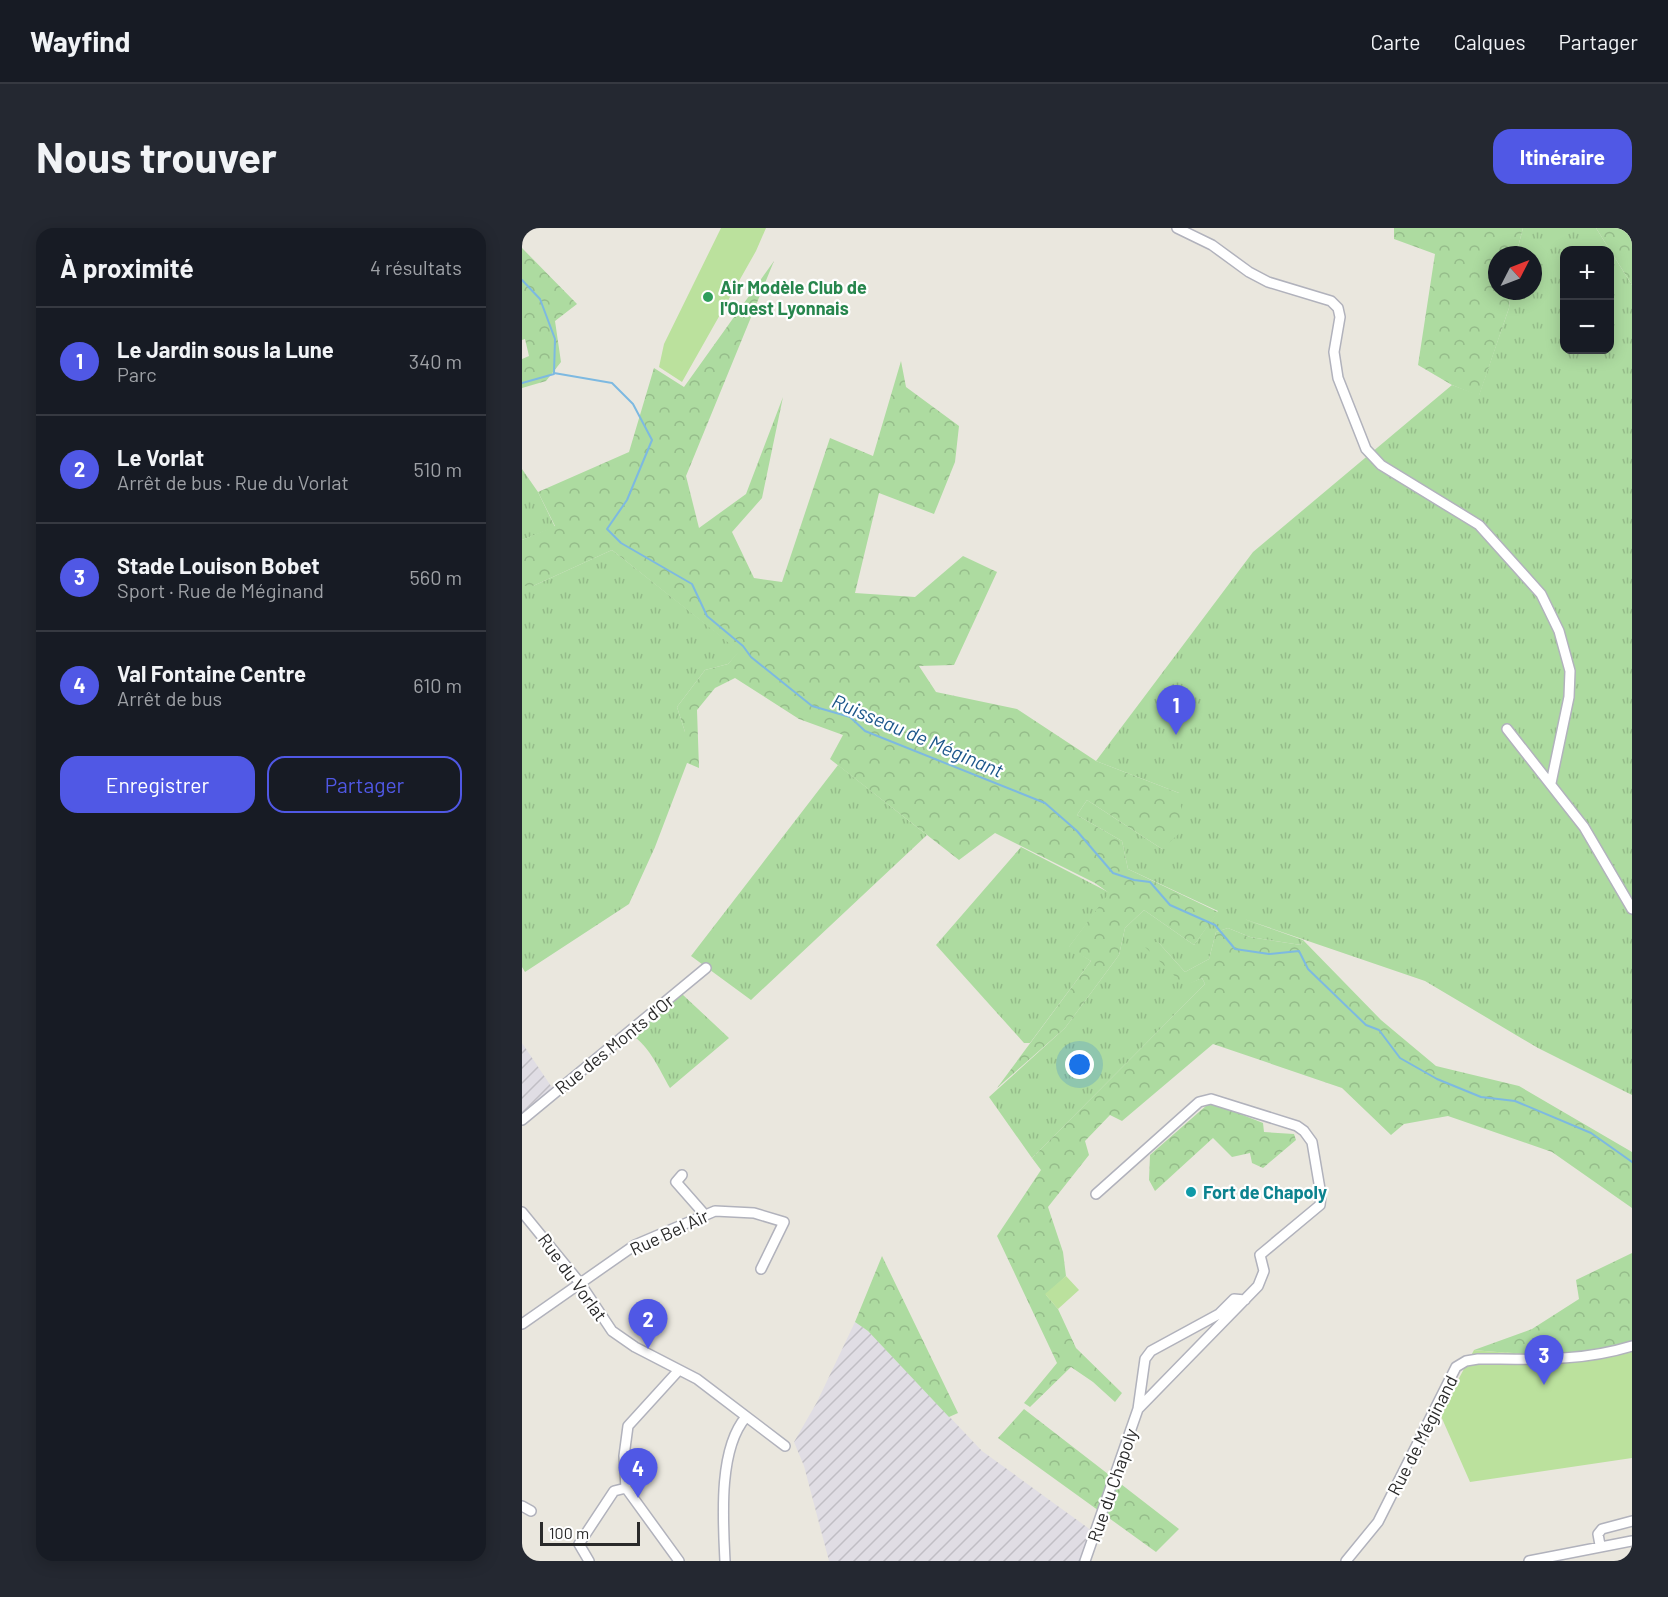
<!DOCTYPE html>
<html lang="fr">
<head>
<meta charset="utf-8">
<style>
  :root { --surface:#171b24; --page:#242831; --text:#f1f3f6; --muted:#9ea1a6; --line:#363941; --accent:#5058e5 }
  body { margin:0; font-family:Barlow,sans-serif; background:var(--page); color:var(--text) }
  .controls { position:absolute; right:18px; top:18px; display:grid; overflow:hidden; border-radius:12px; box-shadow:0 3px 15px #0003 }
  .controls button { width:54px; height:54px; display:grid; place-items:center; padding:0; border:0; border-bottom:2px solid var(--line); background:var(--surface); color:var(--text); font:30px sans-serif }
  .compass { position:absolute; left:966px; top:18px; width:54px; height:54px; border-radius:50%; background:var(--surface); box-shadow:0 3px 15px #0003; rotate:48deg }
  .scale { position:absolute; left:18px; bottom:15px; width:100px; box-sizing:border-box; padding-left:6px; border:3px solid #2a2a2a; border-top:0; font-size:16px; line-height:21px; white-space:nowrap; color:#2a2a2a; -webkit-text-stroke:4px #fff; paint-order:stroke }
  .you { position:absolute; left:558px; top:837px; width:21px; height:21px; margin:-15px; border:4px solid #fff; border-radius:50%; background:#1a73e8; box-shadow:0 0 0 9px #1a73e833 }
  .badge { display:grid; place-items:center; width:39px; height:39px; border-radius:50%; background:var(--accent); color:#fff; font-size:20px; font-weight:700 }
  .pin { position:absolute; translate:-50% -50px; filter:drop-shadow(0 2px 3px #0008) }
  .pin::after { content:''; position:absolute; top:32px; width:21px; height:18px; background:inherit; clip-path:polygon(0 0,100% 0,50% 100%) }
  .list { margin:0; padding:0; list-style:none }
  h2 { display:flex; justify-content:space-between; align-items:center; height:78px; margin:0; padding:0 24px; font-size:26px }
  h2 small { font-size:20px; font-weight:400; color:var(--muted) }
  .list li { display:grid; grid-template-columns:39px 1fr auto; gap:18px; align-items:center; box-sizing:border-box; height:108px; padding:0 24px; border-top:2px solid var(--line) }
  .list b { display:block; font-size:22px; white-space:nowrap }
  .list p { margin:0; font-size:20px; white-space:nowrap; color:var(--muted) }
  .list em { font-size:20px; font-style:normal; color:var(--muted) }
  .actions { display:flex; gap:12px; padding:18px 24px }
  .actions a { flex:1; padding:14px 0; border:2px solid var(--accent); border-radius:18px; text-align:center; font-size:21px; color:var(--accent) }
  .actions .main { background:var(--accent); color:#fff }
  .map { position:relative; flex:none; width:1110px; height:1333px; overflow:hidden; border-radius:18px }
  header { display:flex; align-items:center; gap:36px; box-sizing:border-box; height:84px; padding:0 30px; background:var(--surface); border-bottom:2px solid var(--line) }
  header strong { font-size:28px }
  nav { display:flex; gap:33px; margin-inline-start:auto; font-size:21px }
  .intro { display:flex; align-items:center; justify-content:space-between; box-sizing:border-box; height:144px; padding:0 36px }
  h1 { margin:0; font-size:42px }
  .button { padding:15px 27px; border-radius:18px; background:var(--accent); color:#fff; font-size:21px; font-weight:700 }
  main { display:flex; gap:36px; padding:0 36px }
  aside { flex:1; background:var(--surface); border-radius:18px; box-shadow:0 3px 15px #0003 }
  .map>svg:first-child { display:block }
</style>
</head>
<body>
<header>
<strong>Wayfind</strong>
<nav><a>Carte</a><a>Calques</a><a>Partager</a></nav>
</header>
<div class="intro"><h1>Nous trouver</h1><a class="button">Itinéraire</a></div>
<main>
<aside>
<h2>À proximité<small>4 résultats</small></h2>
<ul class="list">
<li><span class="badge">1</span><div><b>Le Jardin sous la Lune</b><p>Parc</p></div><em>340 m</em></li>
<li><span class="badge">2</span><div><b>Le Vorlat</b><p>Arrêt de bus · Rue du Vorlat</p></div><em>510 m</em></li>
<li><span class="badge">3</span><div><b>Stade Louison Bobet</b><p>Sport · Rue de Méginand</p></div><em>560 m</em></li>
<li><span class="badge">4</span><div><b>Val Fontaine Centre</b><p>Arrêt de bus</p></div><em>610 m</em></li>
</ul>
<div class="actions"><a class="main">Enregistrer</a><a>Partager</a></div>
</aside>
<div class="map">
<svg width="1110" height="1333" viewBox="0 0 1110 1333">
  <defs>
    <pattern id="industrial-furrows" width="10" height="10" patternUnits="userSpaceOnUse" patternTransform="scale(1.5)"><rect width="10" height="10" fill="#e0dde4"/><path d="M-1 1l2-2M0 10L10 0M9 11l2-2" fill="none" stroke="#c0bec4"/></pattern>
    <pattern id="grass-tufts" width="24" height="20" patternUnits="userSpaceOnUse" patternTransform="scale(1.5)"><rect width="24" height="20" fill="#addba0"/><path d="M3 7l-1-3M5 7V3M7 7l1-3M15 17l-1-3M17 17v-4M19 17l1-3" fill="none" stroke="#95bc8a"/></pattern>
    <pattern id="forest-crowns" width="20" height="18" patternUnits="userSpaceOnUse" patternTransform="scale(1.5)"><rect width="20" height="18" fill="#addba0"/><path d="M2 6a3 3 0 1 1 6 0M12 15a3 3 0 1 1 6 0" fill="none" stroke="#95bc8a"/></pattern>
  </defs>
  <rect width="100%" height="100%" fill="#eae7de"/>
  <path fill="url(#industrial-furrows)" d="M0,815l33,49 -33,30z
    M333,1094l13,9 114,120 113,82 -11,28h-255l-25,-95 -10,-24 23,-40z"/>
  <path fill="url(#grass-tufts)" fill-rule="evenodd" d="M1001,0h73l36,57v810l-94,-47 -113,-67 -181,-62 59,21 -2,5 -51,-8 -22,-9 -12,4 -7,27 -24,13 -27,-30 27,43 17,-7 3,6 -173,174 -43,-61 76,-69 54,-73 6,-27 19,-18 50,35 24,-34 -90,-42 -6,-28 -45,-26 10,-15 75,49 17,-56 -83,-32 157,-209 199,-167 27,10 30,-87 2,-17h22v-36h-17zM1042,22h46v100h-46z
    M0,241l16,23 17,35 -33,13z
    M90,322l128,101 -12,13 -23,6 -28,37 8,25 2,31 -32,84 -26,57 -104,68 -3,-5v-381h11z
    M316,537l89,70 -176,165 -60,-44z
    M499,619l89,46 -41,54 22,14 -61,82h-6l-88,-98z
    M160,760v6l47,44 -59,50c-10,-17 -23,-48 -43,-55z"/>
  <path fill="url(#forest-crowns)" d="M872,0h129l-7,27h-19v36h14l-2,17 -30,88 -27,-11 -34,-20 17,-111 -41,-15z
    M1074,0h36v57z
    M0,20l55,56 -22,17 6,41 -15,19 -24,7v-29l7,-3 -4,-17 -3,1z
    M252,33l-88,215 13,52 47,-34 37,-97 -21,101 -30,34 22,46 28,4 48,-144 43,18 28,-95 5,26 53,39 -4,36 -21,52 -55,-21 -24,100 60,4 48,-41 34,16 -43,93 -35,1 17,26 81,17 79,52 83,32 5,36 -22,20 -75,-49 -10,15 45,26 6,28 90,43 -24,33 -50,-35 -19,18 -6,27 -54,73 -68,60 94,-127 -23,-13 41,-55 -14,-10 -100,-50 -36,27 -129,-101 13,-24 -44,-16 -64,-41 -20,10 -18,22 2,58 -14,-6v-30l-8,-25 28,-37 23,-6 11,-13 -127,-101 -79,36h-11v-46l33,-14 -17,-34 91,-40 25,-84 30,19z
    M706,700l22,9 51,8 2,-5 78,80 55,46 83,20 113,66v56l-80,-56 -104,-36 -44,8 -13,11 -49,-47 -129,-44 -91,77 -12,-6 -25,26 4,14 -41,52 15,45 3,24 -20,19 12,14 18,39 46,45 -7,9 -22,-20 -22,-15 -41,40 -6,-4 33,-40 -60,-127 44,-66 -9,-12 173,-174 -3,-6 -17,8 -44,-43 17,-1 27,30 24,-13 7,-27z
    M693,876l48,19 1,9 30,2 2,6 -33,28 -11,-5 -2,-10 -18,4 -19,-19 -58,53 -6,-11 1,-25 57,-50z
    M1110,1025v89c-55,15 -102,13 -158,8l58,-21 47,-30 -3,-19z
    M360,1028l76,157 -9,4 -81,-86 -13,-9z
    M502,1181l155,120 -23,23 -158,-114z"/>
  <path fill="#bbe19d" d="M199,0h45l-10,23 -74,131 -23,-15 5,-23z
    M544,1048l13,14 -21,19 -13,-15z
    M1110,1114v116l-162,24 -30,-68 34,-64c56,5 103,7 158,-8z"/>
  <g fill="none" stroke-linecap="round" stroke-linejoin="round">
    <path stroke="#7db9e1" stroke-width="2" d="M0,52l18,19 15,40 -1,34 58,10 21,21 19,36 -25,60 -20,29 14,14 71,41 15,32 36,30 8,11 61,49 38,11 15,14 180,72 32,28 36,42 21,7 16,2 20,23 45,20 20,24 34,5 30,-3 9,18 58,56 13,5 21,28 37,21 44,18 34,4 76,32 41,29
      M0,155l32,-9"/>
    <g stroke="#b1b2bc" stroke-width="12">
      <path id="minor" d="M655,0l35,17 37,27 19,10 63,19 7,7 2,9 -6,35 4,26 28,71 15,16 98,60 62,69 18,37 11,40 -1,26 -18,86
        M985,501l77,98 48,82
        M0,892l184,-152
        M160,947l-6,7 29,33
        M574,966l103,-92 12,-3 86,27 7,5 8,11 9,53 -1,10 -60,50 4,16 -6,15 -120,123
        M0,984l58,71 32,48 23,16 62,32 88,67
        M0,1096l113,-79 80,-34 39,2 30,9 -23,47
        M157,1142l-51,56 -4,30 2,32 53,73
        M0,1278l9,5
        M1078,1317l-2,-11 4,-5 30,-8
        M67,1333l-10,-17 35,-53 12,-3
        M203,1333c-2,-41 -7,-112 21,-144
        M563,1333l53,-152 7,-50 6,-8 68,-37 15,-15 11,1
        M824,1333l32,-39 78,-155 10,-6 12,-2c54,0 102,3 154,-13
        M1007,1333l103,-20"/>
    </g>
    <use href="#minor" stroke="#fff" stroke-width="9"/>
  </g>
  <circle fill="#2e9e5b" stroke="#fff" stroke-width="2" cx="186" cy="69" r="6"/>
  <circle fill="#0f9aa8" stroke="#fff" stroke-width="2" cx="669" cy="964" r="6"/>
  <g text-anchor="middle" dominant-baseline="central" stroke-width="4.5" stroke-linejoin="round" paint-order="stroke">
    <g font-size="18" font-weight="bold" fill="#27864d" stroke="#fff" text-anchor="start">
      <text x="198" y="59">Air Modèle Club de<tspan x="198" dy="21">l'Ouest Lyonnais</tspan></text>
    </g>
    <g font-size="18" fill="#2a2a2a" stroke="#fff">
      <text transform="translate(92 816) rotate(-39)">Rue des Monts d'Or</text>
      <text transform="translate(147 1004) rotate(-25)">Rue Bel Air</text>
      <text transform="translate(51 1049) rotate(54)">Rue du Vorlat</text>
      <text transform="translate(900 1207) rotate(-63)">Rue de Méginand</text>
      <text transform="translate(590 1257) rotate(-71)">Rue du Chapoly</text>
    </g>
    <g font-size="18" font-weight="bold" fill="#0d838f" stroke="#fff" text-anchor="start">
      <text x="681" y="964">Fort de Chapoly</text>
    </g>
    <g font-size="20" font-style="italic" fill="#1d578b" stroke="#fff">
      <text transform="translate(396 507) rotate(23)">Ruisseau de Méginant</text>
    </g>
  </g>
</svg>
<div class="controls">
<button>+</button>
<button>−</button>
</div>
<svg class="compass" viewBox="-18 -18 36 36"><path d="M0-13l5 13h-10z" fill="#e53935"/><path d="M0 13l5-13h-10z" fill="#9ea1a6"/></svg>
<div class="scale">100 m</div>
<div class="you"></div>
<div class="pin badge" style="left:654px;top:507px">1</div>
<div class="pin badge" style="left:126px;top:1121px">2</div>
<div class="pin badge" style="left:1022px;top:1157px">3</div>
<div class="pin badge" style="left:116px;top:1270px">4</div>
</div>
</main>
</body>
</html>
